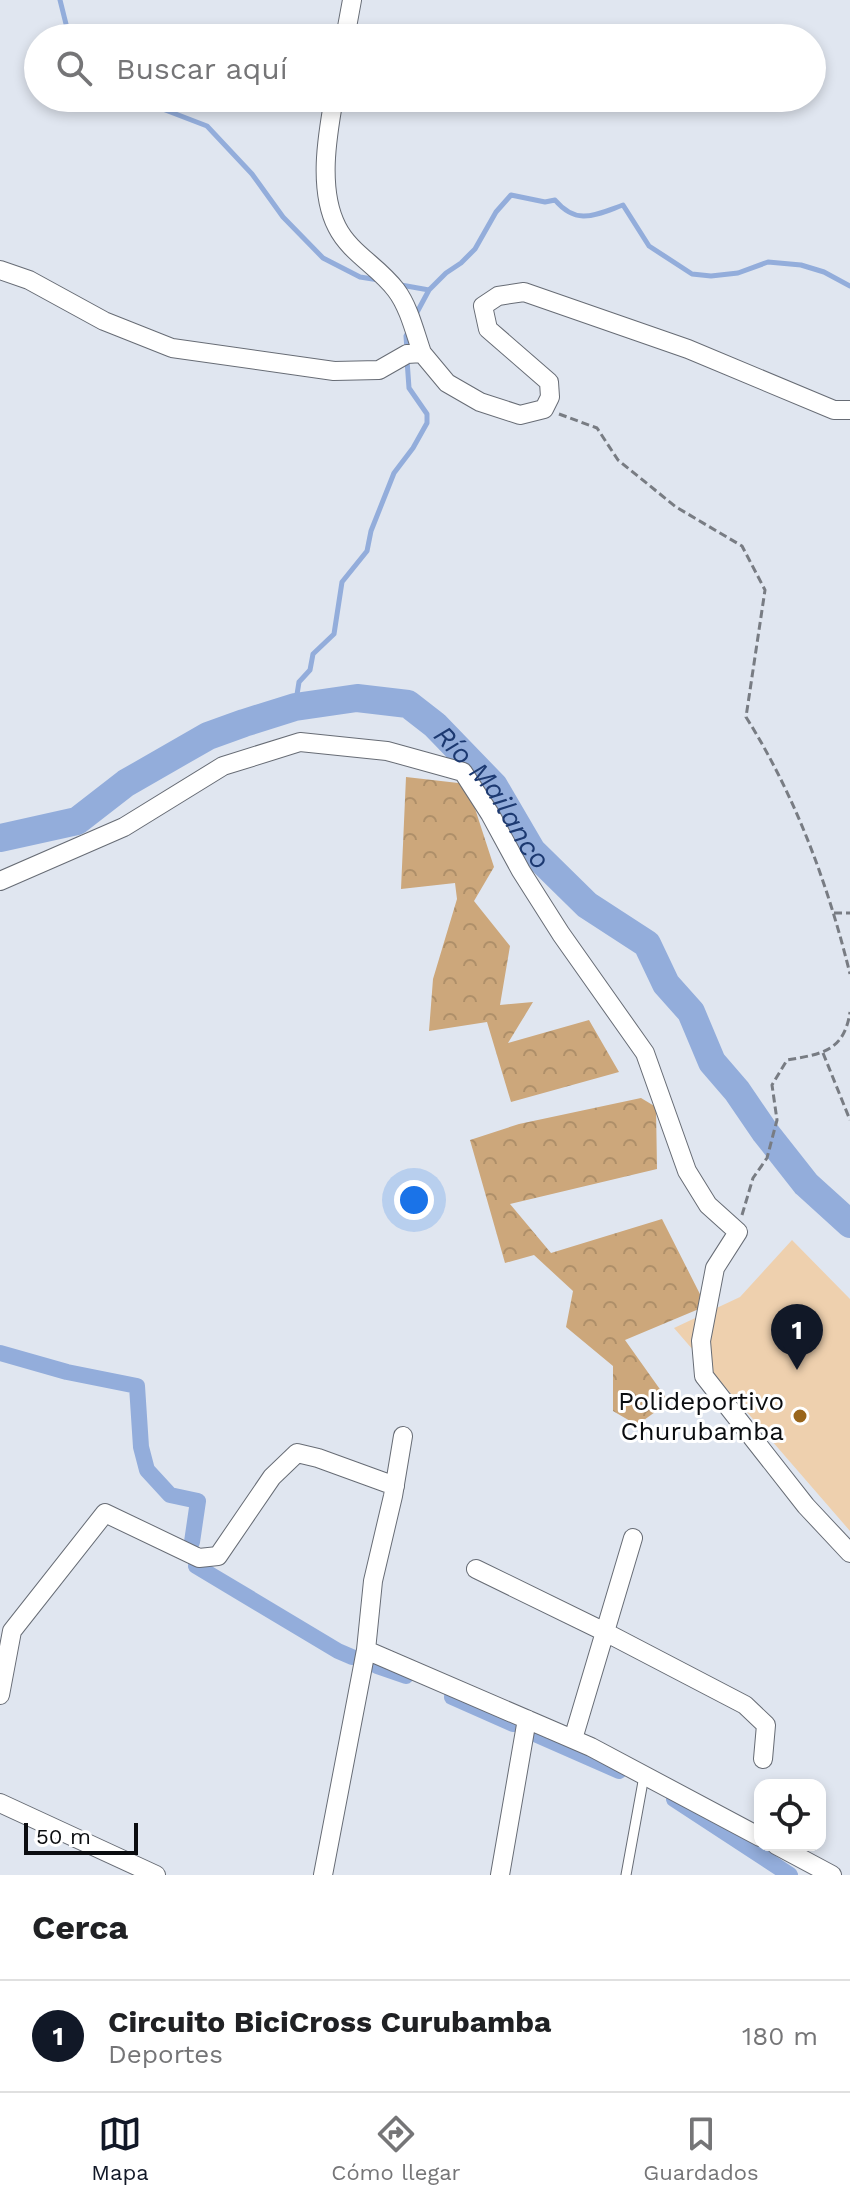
<!DOCTYPE html>
<html lang="es">
<head>
<meta charset="utf-8">
<style>
  :root { --surface:#fff; --page:#f2f2f2; --text:#202124; --muted:#757577; --line:#e0e0e0; --accent:#111827 }
  body { margin:0; font-family:"Work Sans",sans-serif; background:var(--page); color:var(--text) }
  .controls { position:absolute; right:24px; bottom:24px; display:grid; overflow:hidden; border-radius:16px; box-shadow:0 4px 12px #0003 }
  .controls button { width:72px; height:72px; display:grid; place-items:center; padding:0; border:0; border-bottom:2px solid var(--line); background:var(--surface); color:var(--text); font:40px sans-serif }
  .scale { position:absolute; left:24px; bottom:20px; width:114px; box-sizing:border-box; padding-left:8px; border:4px solid #0b0d10; border-top:0; font-size:22px; line-height:28px; white-space:nowrap; color:#0b0d10; -webkit-text-stroke:6px #fff; paint-order:stroke }
  .you { position:absolute; left:414px; top:1200px; width:28px; height:28px; margin:-20px; border:6px solid #fff; border-radius:50%; background:#1a73e8; box-shadow:0 0 0 12px #1a73e833 }
  .badge { display:grid; place-items:center; width:52px; height:52px; border-radius:50%; background:var(--accent); color:#fff; font-size:26px; font-weight:700 }
  .pin { position:absolute; translate:-50% -66px; filter:drop-shadow(0 2px 4px #0008) }
  .pin::after { content:''; position:absolute; top:42px; width:28px; height:24px; background:inherit; clip-path:polygon(0 0,100% 0,50% 100%) }
  .list { margin:0; padding:0; list-style:none }
  h2 { display:flex; justify-content:space-between; align-items:center; height:104px; margin:0; padding:0 32px; font-size:34px }
  h2 small { font-size:26px; font-weight:400; color:var(--muted) }
  .list li { display:grid; grid-template-columns:52px 1fr auto; gap:24px; align-items:center; box-sizing:border-box; height:112px; padding:0 32px; border-top:2px solid var(--line) }
  .list b { display:block; font-size:30px; white-space:nowrap }
  .list p { margin:0; font-size:26px; white-space:nowrap; color:var(--muted) }
  .list em { font-size:26px; font-style:normal; color:var(--muted) }
  .icon { flex:none; width:44px; height:44px; fill:none; stroke:currentColor; stroke-width:2; stroke-linecap:round; stroke-linejoin:round }
  .map { position:relative; flex:none; width:850px; height:1875px; overflow:hidden }
  .search { position:absolute; background:var(--surface); box-shadow:0 4px 12px #0003; left:24px; right:24px; top:24px; height:88px; display:flex; align-items:center; gap:20px; box-sizing:border-box; padding:0 28px; border-radius:44px; color:var(--muted); font-size:30px }
  .sheet { height:216px; background:var(--surface) }
  nav { display:flex; justify-content:space-around; align-items:center; box-sizing:border-box; height:112px; border-top:2px solid var(--line); background:var(--surface); font-size:22px; color:var(--muted) }
  nav a { display:grid; justify-items:center; gap:4px }
  nav .on { color:var(--accent) }
  .map>svg:first-child { display:block }
</style>
</head>
<body>
<div class="map">
<svg width="850" height="1875" viewBox="0 0 850 1875">
  <defs>
    <pattern id="forest-crowns" width="20" height="18" patternUnits="userSpaceOnUse" patternTransform="scale(2)"><rect width="20" height="18" fill="#cca77b"/><path d="M2 6a3 3 0 1 1 6 0M12 15a3 3 0 1 1 6 0" fill="none" stroke="#ae8f69"/></pattern>
  </defs>
  <rect width="100%" height="100%" fill="#e0e6f0"/>
  <path fill="url(#forest-crowns)" d="M406,777l61,7 27,83 -20,34 36,45 -10,59 33,-3 -25,41 81,-23 30,52 -108,30 -24,-80 -58,9 4,-52 24,-80 -2,-16 -54,6z
    M641,1098l15,9 1,62 -147,35 41,49 111,-34 44,87 -81,34 44,62 -32,23 -24,-14v-45l-47,-39 7,-36 -39,-36 -29,8 -35,-123 49,-16z"/>
  <path fill="#eed0ae" d="M792,1240l58,59v232l-176,-203 66,-31z"/>
  <g fill="none" stroke-linecap="round" stroke-linejoin="round">
    <path stroke="#93addb" stroke-width="5" d="M60,0l7,28 8,10
      M134,98l73,28 45,48 31,43 40,41 37,19 19,3
      M401,285l28,5
      M415,316l14,-26 17,-17 15,-10 14,-14 21,-37 15,-17 34,7 10,-2c22,26 40,15 68,5l26,41 43,28 19,2 27,-3 30,-11 33,3 23,7 26,14
      M407,350l-1,-14 4,-7
      M295,707l4,-25 11,-12 3,-16 21,-20 8,-52 25,-31 4,-20 23,-58 19,-25 14,-25v-9l-18,-26 -2,-28"/>
    <path stroke="#93addb" stroke-width="16" d="M0,1353l67,19 70,14 4,61 6,23 23,25 28,6 -6,41
      M196,1566l142,85 14,6
      M377,1666l29,10
      M452,1697l61,27
      M537,1735l82,36
      M674,1799l116,76"/>
    <path stroke="#93addb" stroke-width="28" id="s1" d="M0,838l77,-17 49,-38 82,-47 36,-13 51,-16 62,-9 51,6 27,21 59,61 38,65 55,54 60,39 19,40 25,28 21,50 25,29 28,41 41,52 44,40"/>
    <g stroke="#676c75" stroke-width="11">
      <path id="lane" d="M626,1875l18,-99"/>
    </g>
    <g stroke="#676c75" stroke-width="20">
      <path id="street" d="M345,38l7,-38
        M334,98c-7,39 -16,92 3,129 13,26 41,39 59,63 13,17 19,43 26,63
        M0,270l29,10 75,41 68,27 162,23 45,-1 28,-16 15,-1 25,30 33,19 40,13 24,-6 6,-12 -1,-15 -61,-53 -5,-23 15,-10 26,-4 164,57 146,61h16
        M0,881l124,-54 99,-61 77,-24 87,9 76,21 27,42 31,57 40,63 84,119 42,118 21,34 30,27 -23,36 -14,73 3,35 102,130 44,47
        M476,1569l129,63 140,73 21,20 -3,34
        M366,1650l225,97 169,90
        M0,1695l12,-64 93,-118 94,45 19,-2 54,-79 25,-24 21,5 77,28
        M573,1739l60,-201
        M0,1803l156,72
        M776,1845l56,30
        M323,1875l43,-225 7,-69 20,-85 10,-60
        M500,1875l27,-156"/>
    </g>
    <path stroke="#787c83" stroke-width="3" stroke-dasharray="8 4" stroke-linecap="butt" d="M559,414l38,14 21,32 58,47 66,39 23,44 -19,127c49,78 82,167 104,257
      M834,913h16
      M823,1053l27,67
      M742,1215l11,-37 14,-20 10,-38 -5,-35 15,-25c34,-6 57,-8 63,-48"/>
    <use href="#lane" stroke="#fff" stroke-width="9"/>
    <use href="#street" stroke="#fff" stroke-width="18"/>
  </g>
  <circle fill="#99651b" stroke="#fff" stroke-width="3" cx="800" cy="1416" r="8"/>
  <g text-anchor="middle" dominant-baseline="central" stroke-width="6" stroke-linejoin="round" paint-order="stroke">
    <g font-size="26" fill="#0b0d10" stroke="#fff" text-anchor="end">
      <text x="784" y="1401">Polideportivo<tspan x="784" dy="30">Churubamba</tspan></text>
    </g>
    <g font-size="28" font-style="italic" fill="#1c3971" stroke="#fff">
      <text stroke="none"><textPath href="#s1" startOffset="568">Río Mailanco</textPath></text>
    </g>
  </g>
</svg>
<div class="controls">
<button><svg class="icon" aria-label="locate" viewBox="0 0 24 24"><circle cx="12" cy="12" r="6"/><path d="M12 2v4M12 18v4M2 12h4M18 12h4"/></svg></button>
</div>
<div class="scale">50 m</div>
<div class="you"></div>
<div class="pin badge" style="left:797px;top:1370px">1</div>
<div class="search"><svg class="icon" aria-label="search" viewBox="0 0 24 24"><circle cx="10" cy="10" r="6"/><path d="M15 15l6 6"/></svg>Buscar aquí</div>
</div>
<section class="sheet">
<h2>Cerca<small></small></h2>
<ul class="list">
<li><span class="badge">1</span><div><b>Circuito BiciCross Curubamba</b><p>Deportes</p></div><em>180 m</em></li>
</ul>
</section>
<nav>
<a class="on"><svg class="icon" aria-label="map" viewBox="0 0 24 24"><path d="M3 6l6-2 6 2 6-2v14l-6 2-6-2-6 2zM9 4v14M15 6v14"/></svg>Mapa</a>
<a><svg class="icon" aria-label="directions" viewBox="0 0 24 24"><path d="M12 3l9 9-9 9-9-9zM9 14v-3h6M13 9l2 2-2 2"/></svg>Cómo llegar</a>
<a><svg class="icon" aria-label="saved" viewBox="0 0 24 24"><path d="M7 4h10v16l-5-4-5 4z"/></svg>Guardados</a>
</nav>
</body>
</html>
